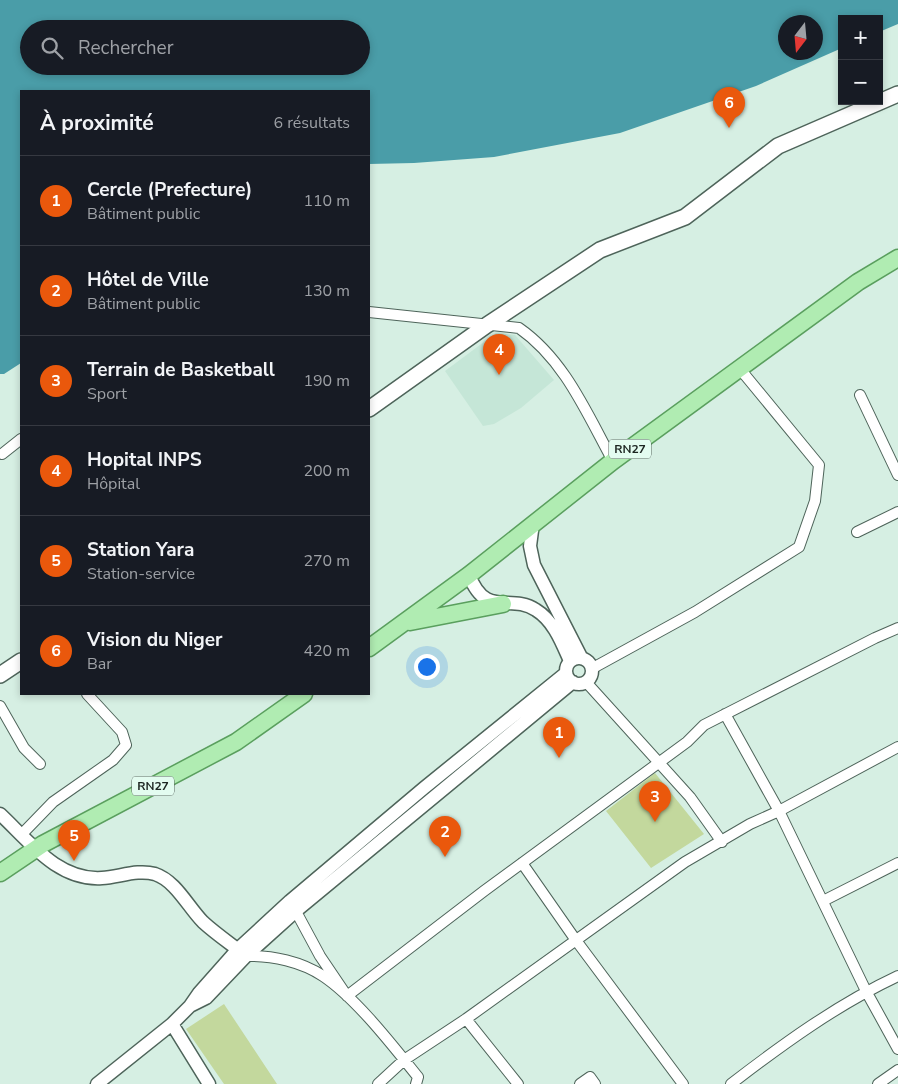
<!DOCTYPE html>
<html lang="fr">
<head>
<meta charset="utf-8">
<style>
  :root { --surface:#171b24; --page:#242831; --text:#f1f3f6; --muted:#9ea1a6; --line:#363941; --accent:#ea580c }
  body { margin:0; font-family:"Nunito Sans",sans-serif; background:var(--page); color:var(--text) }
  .controls { position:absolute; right:15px; top:15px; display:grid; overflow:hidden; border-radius:0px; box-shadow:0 2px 8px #0003 }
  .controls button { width:45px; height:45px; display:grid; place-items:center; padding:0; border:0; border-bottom:1px solid var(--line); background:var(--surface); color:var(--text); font:25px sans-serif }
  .compass { position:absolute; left:778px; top:15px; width:45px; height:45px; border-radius:50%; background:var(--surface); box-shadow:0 2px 8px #0003; rotate:196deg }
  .you { position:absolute; left:426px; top:666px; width:18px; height:18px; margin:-12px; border:4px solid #fff; border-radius:50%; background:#1a73e8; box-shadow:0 0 0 8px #1a73e833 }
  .badge { display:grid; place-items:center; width:32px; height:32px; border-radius:50%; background:var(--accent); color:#fff; font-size:16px; font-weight:700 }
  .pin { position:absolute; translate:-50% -41px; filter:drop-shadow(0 1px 2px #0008) }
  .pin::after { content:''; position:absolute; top:26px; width:18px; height:15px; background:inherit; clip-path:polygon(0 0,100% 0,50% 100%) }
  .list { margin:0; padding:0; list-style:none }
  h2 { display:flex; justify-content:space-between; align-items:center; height:65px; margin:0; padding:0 20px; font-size:21px }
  h2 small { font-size:16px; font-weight:400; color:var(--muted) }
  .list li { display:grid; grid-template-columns:32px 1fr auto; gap:15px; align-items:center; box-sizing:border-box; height:90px; padding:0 20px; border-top:1px solid var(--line) }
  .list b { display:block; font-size:19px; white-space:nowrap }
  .list p { margin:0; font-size:16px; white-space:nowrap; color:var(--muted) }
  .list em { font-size:16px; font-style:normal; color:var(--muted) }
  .icon { flex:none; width:28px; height:28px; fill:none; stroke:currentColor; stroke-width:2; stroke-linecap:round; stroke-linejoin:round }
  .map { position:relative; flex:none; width:898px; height:1084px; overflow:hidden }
  .search { position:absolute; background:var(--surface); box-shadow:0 2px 8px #0003; left:20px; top:20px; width:350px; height:55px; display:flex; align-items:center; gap:12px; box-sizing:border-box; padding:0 18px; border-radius:28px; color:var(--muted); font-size:19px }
  .panel { position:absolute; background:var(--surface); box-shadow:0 2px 8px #0003; left:20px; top:90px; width:350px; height:605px; border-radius:0px }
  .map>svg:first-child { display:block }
</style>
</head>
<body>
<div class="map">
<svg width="898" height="1084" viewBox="0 0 898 1084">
  <rect width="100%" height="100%" fill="#d6efe3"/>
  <path fill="#c5e6d7" d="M496,333l19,2 39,45 -33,28 -27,16 -11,2 -38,-55z"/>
  <path fill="#c3d89d" d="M655,773l49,61 -53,34 -45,-57z
    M224,1004l53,80h-53l-38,-55z"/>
  <path fill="#4a9da8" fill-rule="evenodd" d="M0,0h898v24l-19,8v-13h-37v29l-86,38 -136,47 -126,24 -80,6 -45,1v-73h-348v272l-17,11h-4zM786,22h30v30h-30zM29,29h332v37h-332z"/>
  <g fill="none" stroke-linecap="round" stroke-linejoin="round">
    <g stroke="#4e645a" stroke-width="12">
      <path id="minor" d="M369,312l150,16c46,32 68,86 94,133
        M860,395l38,80
        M2,454l19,-15
        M857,532l41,-20
        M593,668l102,-56 104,-65 16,-46 4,-36 -79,-96
        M586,682l104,115 32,45
        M0,706l24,42 16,16
        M725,714l54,97 87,180 32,58
        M22,834l31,-32 60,-42 13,-15 -4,-13 -35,-38
        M522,863l53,76 108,145
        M823,901l75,-38
        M293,906l27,50 27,40 137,-105 203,-149 17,-17 171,-87 23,-10
        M246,956c26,-1 56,6 77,20 33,22 70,70 95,101l-2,7
        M466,1019l52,65
        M378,1084l26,-24 62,-41 219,-157 65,-38 29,-13 119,-64
        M580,1084l10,-7 5,7
        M731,1084c52,-40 107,-80 167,-108
        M878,1084l20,-14"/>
    </g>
    <g stroke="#4e645a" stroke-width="15">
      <path id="tertiary" d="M533,523l-3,23 4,19 47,92
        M469,575c17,44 41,18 67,35 18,11 26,33 34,51
        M566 671a13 13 0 1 1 26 0a13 13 0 1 1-26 0Z
        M0,814c29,27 58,67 102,64 17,-1 36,-9 53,-4 21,7 33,33 48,48 13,12 28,22 42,33
        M190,1006l16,-8 40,-42 50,-45 277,-229
        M172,1024l37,60
        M97,1084l75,-60 18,-18 9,-13 39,-44 52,-48 134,-113 142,-115"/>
    </g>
    <g stroke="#4e645a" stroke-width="18">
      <path id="secondary" d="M369,409l118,-84 113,-75 85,-33 93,-71 120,-52
        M0,675l21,-14"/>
    </g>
    <g stroke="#5a9f5e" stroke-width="19">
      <path id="primary" d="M410,622l93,-18
        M369,648l100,-73 144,-114 245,-179 40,-24
        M0,873l43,-29 193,-102 68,-48"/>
    </g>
    <use href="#minor" stroke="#fff" stroke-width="10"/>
    <use href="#tertiary" stroke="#fff" stroke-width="12"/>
    <use href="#secondary" stroke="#fff" stroke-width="15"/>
    <use href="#primary" stroke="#b0ecb2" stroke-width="16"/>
  </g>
  <g text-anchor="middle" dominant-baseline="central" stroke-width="5" stroke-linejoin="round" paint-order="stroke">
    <g fill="#e3fcf0" stroke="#58665f" stroke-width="1">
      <rect x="609" y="439.5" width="42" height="19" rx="4"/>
      <rect x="132" y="776.5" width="42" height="19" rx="4"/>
    </g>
    <g font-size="12" font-weight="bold" fill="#1c2521">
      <text x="630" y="449">RN27</text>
      <text x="153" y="786">RN27</text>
    </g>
  </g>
</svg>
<div class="controls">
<button>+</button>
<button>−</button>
</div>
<svg class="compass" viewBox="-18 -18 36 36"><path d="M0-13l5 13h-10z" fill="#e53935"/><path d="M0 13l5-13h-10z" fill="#9ea1a6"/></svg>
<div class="you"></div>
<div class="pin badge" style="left:559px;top:758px">1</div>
<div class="pin badge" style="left:445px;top:857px">2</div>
<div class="pin badge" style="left:655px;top:822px">3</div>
<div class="pin badge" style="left:499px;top:375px">4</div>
<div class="pin badge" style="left:74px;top:861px">5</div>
<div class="pin badge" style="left:729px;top:128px">6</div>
<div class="search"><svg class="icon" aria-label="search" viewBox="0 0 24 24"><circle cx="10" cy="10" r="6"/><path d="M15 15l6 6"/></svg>Rechercher</div>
<section class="panel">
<h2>À proximité<small>6 résultats</small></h2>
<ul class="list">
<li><span class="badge">1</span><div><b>Cercle (Prefecture)</b><p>Bâtiment public</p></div><em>110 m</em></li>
<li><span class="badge">2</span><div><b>Hôtel de Ville</b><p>Bâtiment public</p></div><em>130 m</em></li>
<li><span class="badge">3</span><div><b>Terrain de Basketball</b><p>Sport</p></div><em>190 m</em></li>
<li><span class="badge">4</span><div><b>Hopital INPS</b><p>Hôpital</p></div><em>200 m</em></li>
<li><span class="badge">5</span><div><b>Station Yara</b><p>Station-service</p></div><em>270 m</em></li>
<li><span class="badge">6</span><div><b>Vision du Niger</b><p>Bar</p></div><em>420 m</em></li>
</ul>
</section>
</div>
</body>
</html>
